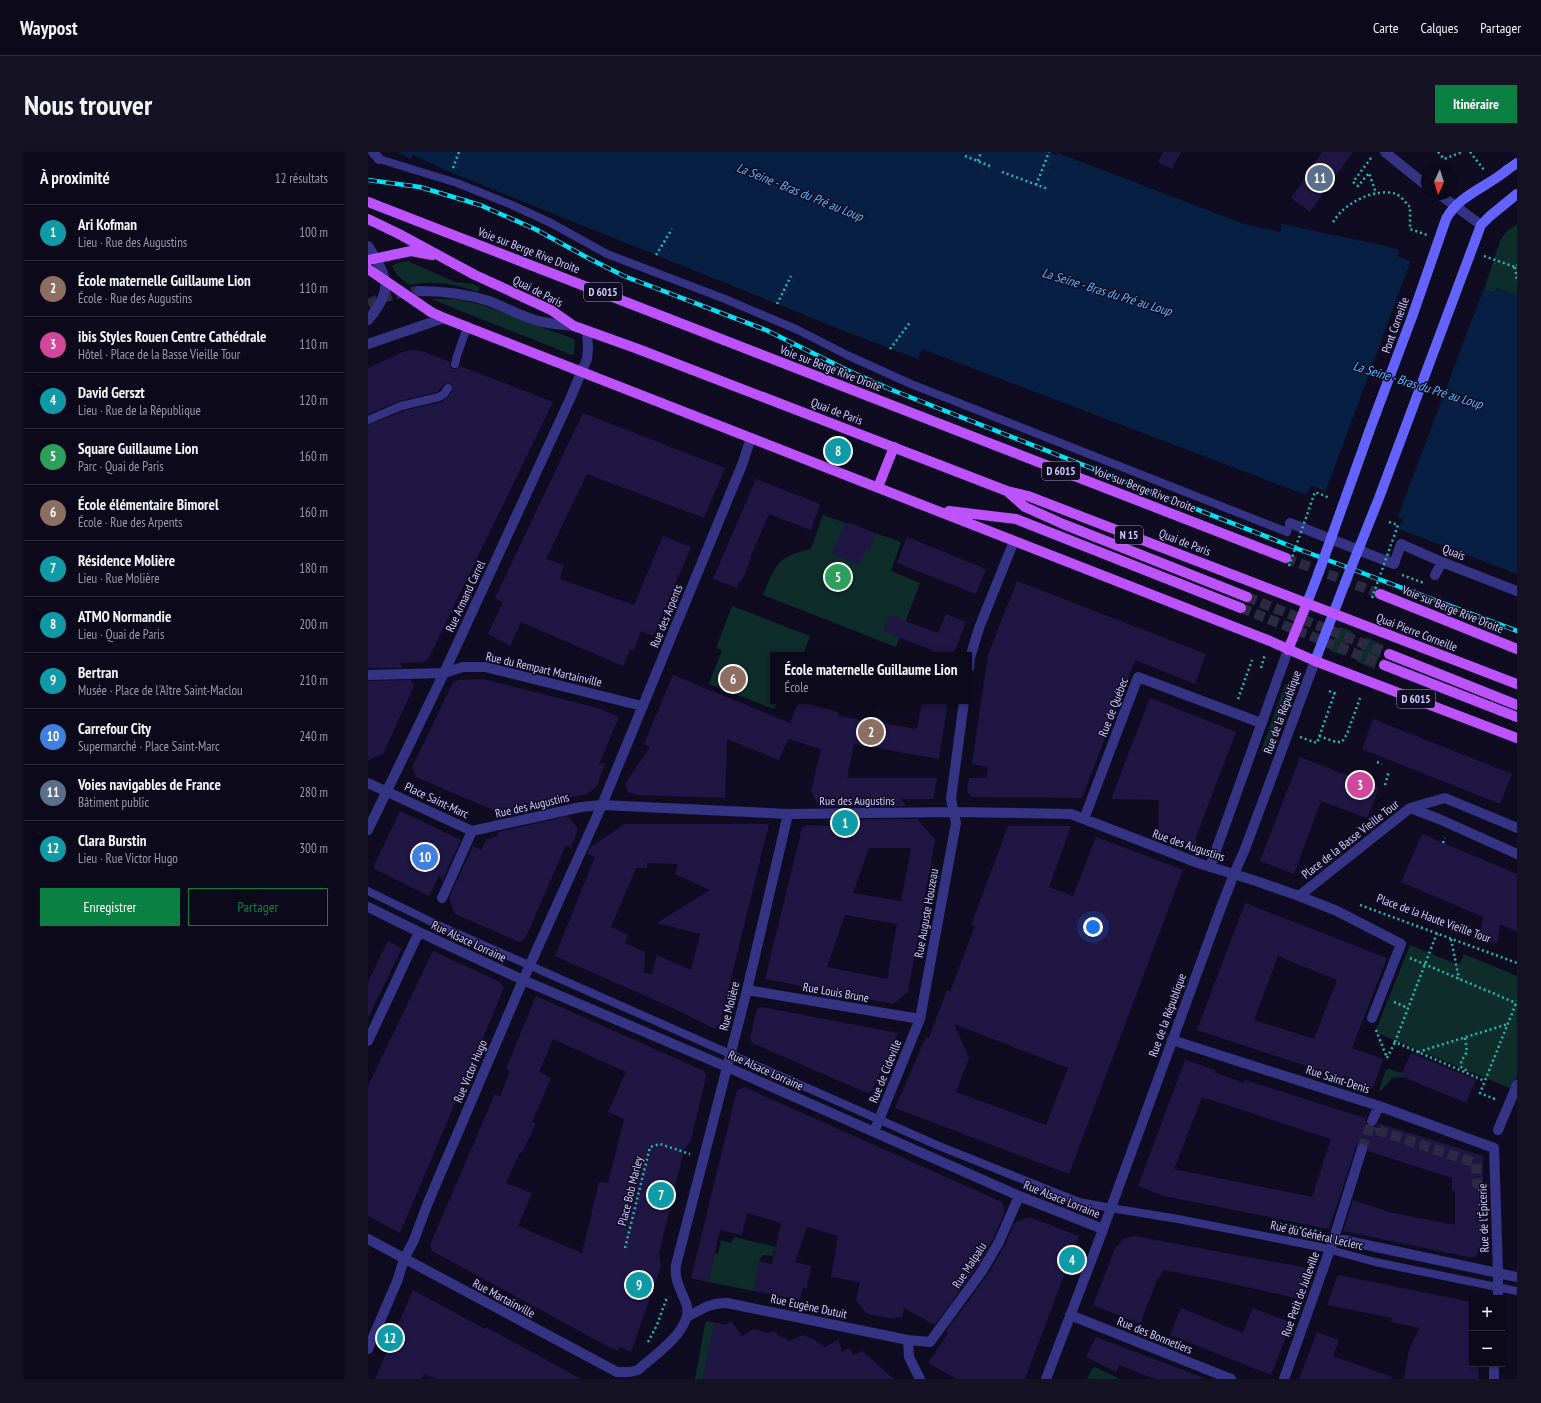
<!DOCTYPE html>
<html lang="fr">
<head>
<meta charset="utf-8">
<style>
  :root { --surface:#0b091a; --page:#141223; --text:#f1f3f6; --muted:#9a9aa2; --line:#2b2a39; --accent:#0b8043 }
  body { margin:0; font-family:"PT Sans Narrow",sans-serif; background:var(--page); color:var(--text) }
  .controls { position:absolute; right:12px; bottom:12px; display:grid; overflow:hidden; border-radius:0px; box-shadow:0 1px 3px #0004 }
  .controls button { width:36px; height:36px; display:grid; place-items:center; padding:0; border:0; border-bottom:1px solid var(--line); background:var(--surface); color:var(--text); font:20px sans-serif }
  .compass { position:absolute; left:1053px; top:12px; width:36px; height:36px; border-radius:50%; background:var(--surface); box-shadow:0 1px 3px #0004; rotate:184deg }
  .you { position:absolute; left:725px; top:775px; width:14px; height:14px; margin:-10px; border:3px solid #fff; border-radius:50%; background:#1a73e8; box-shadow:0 0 0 6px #1a73e833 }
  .badge { display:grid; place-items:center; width:26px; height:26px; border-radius:50%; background:var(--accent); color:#fff; font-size:13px; font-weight:700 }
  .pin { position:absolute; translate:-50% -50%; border:2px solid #fff; box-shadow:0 1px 4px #0006 }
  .popup { position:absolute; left:402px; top:500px; width:202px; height:52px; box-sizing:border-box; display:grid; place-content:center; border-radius:0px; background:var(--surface); filter:drop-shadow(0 1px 3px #0005); font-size:13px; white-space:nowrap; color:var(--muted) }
  .popup b { font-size:15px; color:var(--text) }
  .popup::after { content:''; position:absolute; left:50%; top:100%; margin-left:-8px; border:8px solid transparent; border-top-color:var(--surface) }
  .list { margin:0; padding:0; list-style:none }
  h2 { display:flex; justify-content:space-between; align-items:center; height:52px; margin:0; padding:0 16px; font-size:17px }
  h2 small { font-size:13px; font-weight:400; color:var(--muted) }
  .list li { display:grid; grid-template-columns:26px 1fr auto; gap:12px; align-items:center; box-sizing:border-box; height:56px; padding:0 16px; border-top:1px solid var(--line) }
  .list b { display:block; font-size:15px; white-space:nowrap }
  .list p { margin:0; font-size:13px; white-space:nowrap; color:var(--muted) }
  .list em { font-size:13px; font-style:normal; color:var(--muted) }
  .actions { display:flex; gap:8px; padding:12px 16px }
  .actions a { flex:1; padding:9px 0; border:1px solid var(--accent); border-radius:0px; text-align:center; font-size:14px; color:var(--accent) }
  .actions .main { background:var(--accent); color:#fff }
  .map { position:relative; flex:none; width:1149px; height:1227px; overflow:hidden; border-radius:0px }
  header { display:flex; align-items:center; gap:24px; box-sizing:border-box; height:56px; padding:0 20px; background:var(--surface); border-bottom:1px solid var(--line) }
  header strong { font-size:19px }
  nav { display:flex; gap:22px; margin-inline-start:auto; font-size:14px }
  .intro { display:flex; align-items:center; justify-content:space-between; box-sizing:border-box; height:96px; padding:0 24px }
  h1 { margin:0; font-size:28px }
  .button { padding:10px 18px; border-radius:0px; background:var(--accent); color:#fff; font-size:14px; font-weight:700 }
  main { display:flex; gap:24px; padding:0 24px }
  aside { flex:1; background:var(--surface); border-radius:0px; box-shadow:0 1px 3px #0004 }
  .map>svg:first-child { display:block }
</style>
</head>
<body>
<header>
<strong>Waypost</strong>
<nav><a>Carte</a><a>Calques</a><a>Partager</a></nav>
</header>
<div class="intro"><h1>Nous trouver</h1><a class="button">Itinéraire</a></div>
<main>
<aside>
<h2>À proximité<small>12 résultats</small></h2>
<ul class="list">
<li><span class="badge" style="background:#0f9aa8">1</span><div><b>Ari Kofman</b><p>Lieu · Rue des Augustins</p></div><em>100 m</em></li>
<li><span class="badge" style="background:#8d6e63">2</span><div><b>École maternelle Guillaume Lion</b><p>École · Rue des Augustins</p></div><em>110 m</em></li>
<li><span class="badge" style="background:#d1479c">3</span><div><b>ibis Styles Rouen Centre Cathédrale</b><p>Hôtel · Place de la Basse Vieille Tour</p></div><em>110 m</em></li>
<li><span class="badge" style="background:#0f9aa8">4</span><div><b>David Gerszt</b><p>Lieu · Rue de la République</p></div><em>120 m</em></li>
<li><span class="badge" style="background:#2e9e5b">5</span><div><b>Square Guillaume Lion</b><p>Parc · Quai de Paris</p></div><em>160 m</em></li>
<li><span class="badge" style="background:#8d6e63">6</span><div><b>École élémentaire Bimorel</b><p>École · Rue des Arpents</p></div><em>160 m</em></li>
<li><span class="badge" style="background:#0f9aa8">7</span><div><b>Résidence Molière</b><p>Lieu · Rue Molière</p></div><em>180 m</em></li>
<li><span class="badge" style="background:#0f9aa8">8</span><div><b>ATMO Normandie</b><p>Lieu · Quai de Paris</p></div><em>200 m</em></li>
<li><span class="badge" style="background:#0f9aa8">9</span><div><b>Bertran</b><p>Musée · Place de l'Aître Saint-Maclou</p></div><em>210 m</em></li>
<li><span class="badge" style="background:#3f7fe0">10</span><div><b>Carrefour City</b><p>Supermarché · Place Saint-Marc</p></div><em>240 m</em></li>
<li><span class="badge" style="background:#5c6f8a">11</span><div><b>Voies navigables de France</b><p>Bâtiment public</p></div><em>280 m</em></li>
<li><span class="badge" style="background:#0f9aa8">12</span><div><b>Clara Burstin</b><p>Lieu · Rue Victor Hugo</p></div><em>300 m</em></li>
</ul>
<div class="actions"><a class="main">Enregistrer</a><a>Partager</a></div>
</aside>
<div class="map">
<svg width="1149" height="1227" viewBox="0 0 1149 1227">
  <rect width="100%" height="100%" fill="#0f0c22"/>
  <path fill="#0e2c2a" d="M1149,72v72l-20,-8 -3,5 -10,-3 16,-49 6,-9z
    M40,109l47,21 18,2 7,3 -2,5c-23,-8 -45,-12 -69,-7l-13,-11 -4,-8 6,-3z
    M63,147h24l27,6 92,34 1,3 -1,12 -2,1z
    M455,363l78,27 -10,29 29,12 -24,64 -133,-52c13,-31 13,-38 48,-46z
    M364,454l78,30 -7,19h-30v46h5l-4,8 -65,-25 13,-34 -6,-2z
    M973,475l12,5 -9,24 -13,-5 -1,-2 8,-21z
    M998,485l18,8 -10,24 -18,-8z
    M917,532l8,3 -25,66 -7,-2z
    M1042,793l49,20 5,-11 53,22v100l-5,13 -137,-57z
    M1021,917l17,5 -2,4 -4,-1 -8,1 -11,13 -2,-1 7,-20z
    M367,1085l40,10 -2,9 -10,-1 -3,4 -6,32 -46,-9 7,-29 3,1 3,-14 9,3z
    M339,1169l9,2 -2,1 -11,55h-8l10,-55z
    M727,1215l25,12h-33l5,-10z"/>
  <path fill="#081f44" d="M30,0h651l8,3 1,-2 186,71 36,8 2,-8 108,23 9,3 -2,6 87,34 10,3 3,-5 20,8v278l-118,-45 4,-10 -92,-33 -5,9 -384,-146 -4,10 -71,-27 -395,-159 -39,-18 -3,4z"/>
  <path fill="#0f0c22" d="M1043,108l73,28 -87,231 -72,-26z"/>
  <path fill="#1f1644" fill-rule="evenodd" d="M795,0h18l-9,17 -14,-7z
    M954,0h31l-43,60 -19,-14z
    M44,198l9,1 29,11v4l3,3h4l3,-3 93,36 -125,257 -4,3 -24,1 3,5h-35v-243l35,-14 39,-9 6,-5 5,-8 -2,-5 -5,-1 -9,9 -37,9 -32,13v-46l35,-16z
    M215,261l142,55 -21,50 -117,-44 -41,85 18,6 -4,14 74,26 29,-69 28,11 -38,89 -12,-5 -7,19 -4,-1 -7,17 -102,-44 -11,24 -22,-12 15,-32 -8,-4z
    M388,327l64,25 -9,26 -42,-16 -19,44 1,1 -10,23 -1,-1 -3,7 -24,-9z
    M481,370l27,12 -7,17 -3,-1 -6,15 -28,-11 13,-31 4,1z
    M539,385l79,32 -10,25 -79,-31z
    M649,429l189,73 -11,30 -60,-24 -53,138 -110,-1 -5,-5 2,-14h18l1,-11 -16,-3 16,-109z
    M578,462l20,8 -13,33h-23l2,-5 -49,-19 6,-16 49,18z
    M305,523l117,48 9,-22 39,11v4l79,13 5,-28h26l-9,58 -85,-15 -7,34h90l-4,21h-32l5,7 -87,1 -8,-16 10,-42 -33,-10 -9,21 -52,-21 -2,59 -86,-3 -11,-3 -3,-8 25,-37 -6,-3z
    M115,527l115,29 21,9 -20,47 6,-1 -8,23 -10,8 -31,6 3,5 -59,13v-5l-84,-36 -4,-10 41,-84 5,-3z
    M43,528l3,6 -31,68 -15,6v-79z
    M782,546l86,34 -40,105v9l-38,-15 1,-31 -48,-1z
    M1005,567l139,55 -12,30 -138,-55z
    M932,605l79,31 -12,30 -46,-17 -27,73 -34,-13z
    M32,659l61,29 -19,41 -2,-7 -11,22 -56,-28z
    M200,664l10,13 -7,19 -5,-3 -41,94 -6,3 -64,-28 -6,-16 24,-52 8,4 6,-11 11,-3v-4z
    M549,667l18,21 -27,152 -15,12 -128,-25 37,-151 4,-3 24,1 -3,-6zM501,696h42l-10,53 -48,-8zM477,763l52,9 -10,55 -60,-12z
    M257,672h144l-49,199 -5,6 -40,-20 -120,-53 40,-99 -8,-3 3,-7zM279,711l31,1 -3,10 35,16 -53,33 43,11 -9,36 -34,-15 -5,19 -8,-1 1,-21 -20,-9 3,-8 -17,-8 25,-59h11z
    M640,674h63l-22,61 24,9 23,-59 87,33 -114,304 -174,-66 31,-71 3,1 18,-48 3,2 25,-66 -4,-1zM586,872l114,44 -22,57 -90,-33 13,-34z
    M1054,682l95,40v58l-17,-8 -3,19 -18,-3 4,-23 -82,-35z
    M877,751l142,55 -35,90 31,11 -10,29 -176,-58zM910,804l59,24 -23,59 -60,-19z
    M20,789l14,7 -34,70v-36z
    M65,799l67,31 4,6 -104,245 -32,-17v-130z
    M168,844l168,75 2,5 -15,64 -7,10 -25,103 2,13 -30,86 -12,-5 -1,4 -11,-5 -175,-95 -2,-6 65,-151 5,3 10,-26 -4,-2zM185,887l73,33 -18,40 16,7 -16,64 -9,-1 -17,71 -64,-27 14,-33 -26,-10 14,-31 2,1 14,-30 -4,-1 19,-44 -12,-6z
    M394,855l136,26 -26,58 -5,2 -115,-50 -2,-5 7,-29z
    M1043,901l65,27 -10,23 -65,-27z
    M817,908l30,10 -1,2 30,11 1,-3 120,38 1,6 4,3h5l3,-4 105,33v75l-5,22 -5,5 -130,-27 10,-31 36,12 66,13v-34h-3v-13l-84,-27 -1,-6 -3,-2 -6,1 -2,3 -27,82 -165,-33 -26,-10zM834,945l129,42 -19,58 -138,-28z
    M376,935l258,115 3,9 -12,28 -16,28 -42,58 -31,-17 -2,10 -7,-1v2l-28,-5 -11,-14 4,-18 -29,-5 7,-41 -31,-9 -12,35 16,4 -4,22h-4l-3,12 -46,-9 5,-30 13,3 9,-41 -34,-10 -5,22 -22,-5 -12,52 -17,-4 46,-188z
    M661,1065l50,19 -54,143h-68l-29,-16 20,-30 -2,-2 42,-57 17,-29 9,-22z
    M766,1084l174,32 -5,22 -3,9 -80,-18 -57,-11 -3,8 -2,-1 -18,47 -47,-19 22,-56 8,-10z
    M970,1123l134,27v62h7l-1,15h-74l5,-29 10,-22 -28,-6 1,-4 -65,-13z
    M45,1138l72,39 1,-2 95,52h-144l-13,-5 -2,5h-47z
    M813,1156l62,25 10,-25 36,14v6l-18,47 -101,-40z
    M363,1169l11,15 12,-7 13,4 7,-2 7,7 1,-2 7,5 14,-6 10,4 12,8 13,-7 4,12 7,-4 5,7 8,-4 32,28h-191l11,-57 12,3z
    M949,1180l22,8 -6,16 59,21v2h-93z
    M728,1185l108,41 -1,1h-48l-36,-14 -3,7 -30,-15z"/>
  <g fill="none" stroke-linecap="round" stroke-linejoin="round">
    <path stroke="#2c2943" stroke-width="10" stroke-dasharray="10 5" stroke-linecap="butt" d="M1012,976v3l96,32 1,21 9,1"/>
    <path stroke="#2c2943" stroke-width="10" stroke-dasharray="10 5" stroke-linecap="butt" d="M994,997l10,-28"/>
    <path stroke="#2c2943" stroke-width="10" stroke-dasharray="10 5" stroke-linecap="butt" d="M0,152c17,-8 33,-12 51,-13"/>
    <path stroke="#2c2943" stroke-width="10" stroke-dasharray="10 5" stroke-linecap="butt" d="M918,406l94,36
      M879,445l142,57
      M873,456l143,57"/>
    <path stroke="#25baae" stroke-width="2.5" stroke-dasharray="2 3" stroke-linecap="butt" d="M1070,0l6,7 18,-7
      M1102,0l15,19
      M597,4l25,10
      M1003,6l-18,24 5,4 11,-13 7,20
      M610,9l3,-9
      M85,16l6,-16
      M634,20l46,17
      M668,33l13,-33
      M965,70c3,-4 6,-9 10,-12 12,-11 36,-22 53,-16 5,2 10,9 14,13v22l17,6
      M288,103l16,-26
      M1116,104l31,11 2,-2
      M1147,115l2,14
      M409,152l14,-28
      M522,197l21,-28
      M421,200l4,-10
      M1021,370l6,2
      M1034,423l22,8
      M893,516l4,-14
      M961,539l6,3
      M870,547l14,-39
      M951,584l17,6h6l5,-8 13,-36
      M932,585l17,6 18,-51
      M1009,610l5,2
      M1017,633l4,-14
      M1075,691l2,-5
      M992,753l157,58
      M1069,781l-42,109 90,39
      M1083,787l8,40
      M1042,806l106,45
      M1026,850l14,6
      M1008,878l11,28
      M1097,886l2,13c-2,6 -7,9 -6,16l6,4 -1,2
      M1050,900l90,-28
      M1019,906l8,-16
      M1127,947l-15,-6 37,-92
      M912,1072l42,8
      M257,1096l25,-101 10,-3 30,10
      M280,1190l9,-17 10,-28"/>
    <path stroke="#353384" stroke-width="8" d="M11,7l78,24 55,22 39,18 56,31 118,45 73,31 51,26 62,28 376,148 3,-9
      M87,212l2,-8 10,-29
      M0,268l33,-14 38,-9 5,-3 4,-6
      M0,739l72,35 499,220 140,56 32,6 67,11 142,28 55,15 142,29"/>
    <path stroke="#353384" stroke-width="10" d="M922,371l104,41 7,-20 41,18 75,29
      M1067,423l7,-13
      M0,631l104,48
      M104,679l109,-24 21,-2
      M74,746l30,-67
      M1130,978l19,-45
      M1130,1146v-26
      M540,1188l1,17 11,22
      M1126,1227v-15"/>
    <path stroke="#353384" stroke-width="10" d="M5,0l6,7
      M1017,0l42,34
      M1071,42l42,31
      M601,516l1,-10 9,-30 35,-87
      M0,523l76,-2 19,-6h22l157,39
      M234,653l186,9 165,-2 118,2 127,49 58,18 43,15 111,-88 35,-10 72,30
      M1042,656l29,11 78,35
      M716,667l54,-142 123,46
      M0,678l76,-157 126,-274 17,-40 1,-10 -1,-18
      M842,715l78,-217
      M931,744l38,15 64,33 -29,74
      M0,755l51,25 104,48 204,87 292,129 84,33
      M379,838l173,29
      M804,888l207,66 115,42 4,124
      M0,889l51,-109
      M1004,969l7,-15
      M506,980l46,-113 36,-196 -5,-24 13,-98
      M966,1086l183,39
      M0,1087l249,133h13l8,-2c15,-14 58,-42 48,-67 -5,-13 -12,-23 -10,-38l71,-275 41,-176
      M702,1163l161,64
      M319,1165c13,-7 24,-15 40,-14l181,37 22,2 52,-71 17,-29 20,-46
      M0,1197l30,-70 6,-20 10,-19 13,-35 93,-218 82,-182 140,-340 9,-27
      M916,1227l49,-138 29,-92"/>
    <path stroke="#353384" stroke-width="10" d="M0,94c20,32 26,43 0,74
      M51,139c24,0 47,3 70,10 15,6 30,14 46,19 13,4 26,5 39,6
      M0,192l76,-26
      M678,1227l55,-144 118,-322 15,-39 11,-25 70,-188"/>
    <path stroke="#6463ff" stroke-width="10" d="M1139,18l10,-7
      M1001,280l7,-19
      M939,451l12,-31
      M947,509l30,-78"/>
    <path stroke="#bc53ff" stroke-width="10" d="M0,50l918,356
      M0,67l31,15 76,41 76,35 23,16 64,23 369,142 21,5 489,188
      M0,108l43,-9 21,4
      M0,117l63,43 13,6 826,323 45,20 202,77
      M510,335l16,-40
      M640,340l17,15 38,17 184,73
      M581,359l67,8 225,89
      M1012,442l137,55
      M920,498l19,-47
      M1021,502l128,51
      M1016,513l133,52"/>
    <g stroke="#00e3f7" stroke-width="4.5">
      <path id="rail" d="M0,28l52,7 60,18 55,24 53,29 36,18 142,54 81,40 45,20 401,157 224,84"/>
    </g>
    <use href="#rail" stroke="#0f0c22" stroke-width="3" stroke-dasharray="9" stroke-linecap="butt"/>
    <path stroke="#25baae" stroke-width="2.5" stroke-dasharray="2 3" stroke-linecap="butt" d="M921,414l26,-74 15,6
      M1004,446l26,-73 -3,-1"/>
    <path stroke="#6463ff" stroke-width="10" d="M1008,261l36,-96 34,-98c13,-24 41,-32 61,-49
      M951,420l50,-140
      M977,431l34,-85 102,-273 9,-9 27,-22"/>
  </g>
  <g text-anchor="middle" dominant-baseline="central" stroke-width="3" stroke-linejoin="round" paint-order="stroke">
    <g fill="#0f0c22" stroke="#9792bd" stroke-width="1">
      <rect x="216" y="131" width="38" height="18" rx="3"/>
      <rect x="674" y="310" width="38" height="18" rx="3"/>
      <rect x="747" y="374" width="28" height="18" rx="3"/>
      <rect x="1029" y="538" width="38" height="18" rx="3"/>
    </g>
    <g font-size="11" font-weight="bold" fill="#d1ccff">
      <text x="235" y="140">D 6015</text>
      <text x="693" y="319">D 6015</text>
      <text x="761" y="383">N 15</text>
      <text x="1048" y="547">D 6015</text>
    </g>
    <g font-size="12" fill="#d1ccff" stroke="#0f0c22">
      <text transform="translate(161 98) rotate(21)">Voie sur Berge Rive Droite</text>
      <text transform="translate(170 139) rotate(27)">Quai de Paris</text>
      <text transform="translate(1027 173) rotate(-70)">Pont Corneille</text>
      <text transform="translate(463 216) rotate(21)">Voie sur Berge Rive Droite</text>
      <text transform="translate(469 259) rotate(21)">Quai de Paris</text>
      <text transform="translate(777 337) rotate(21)">Voie sur Berge Rive Droite</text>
      <text transform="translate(817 390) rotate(21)">Quai de Paris</text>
      <text transform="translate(1086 400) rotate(22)">Quais</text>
      <text transform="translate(97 444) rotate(-65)">Rue Armand Carrel</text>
      <text transform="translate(1085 457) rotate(22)">Voie sur Berge Rive Droite</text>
      <text transform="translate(298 464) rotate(-68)">Rue des Arpents</text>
      <text transform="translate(1049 480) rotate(21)">Quai Pierre Corneille</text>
      <text transform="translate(176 517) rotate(13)">Rue du Rempart Martainville</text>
      <text transform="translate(745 555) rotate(-69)">Rue de Québec</text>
      <text transform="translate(914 560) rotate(-70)">Rue de la République</text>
      <text transform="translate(69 648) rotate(25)">Place Saint-Marc</text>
      <text x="489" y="648">Rue des Augustins</text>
      <text transform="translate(164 653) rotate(-13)">Rue des Augustins</text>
      <text transform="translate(982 687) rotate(-38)">Place de la Basse Vieille Tour</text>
      <text transform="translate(821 693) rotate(19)">Rue des Augustins</text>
      <text transform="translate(558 761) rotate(-80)">Rue Auguste Houzeau</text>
      <text transform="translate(1066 766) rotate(20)">Place de la Haute Vieille Tour</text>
      <text transform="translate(101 789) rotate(25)">Rue Alsace Lorraine</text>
      <text transform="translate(468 840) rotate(10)">Rue Louis Brune</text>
      <text transform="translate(361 854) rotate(-76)">Rue Molière</text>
      <text transform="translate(799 863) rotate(-70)">Rue de la République</text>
      <text transform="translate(398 918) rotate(24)">Rue Alsace Lorraine</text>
      <text transform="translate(102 919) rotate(-67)">Rue Victor Hugo</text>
      <text transform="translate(517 919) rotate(-68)">Rue de Cideville</text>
      <text transform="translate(970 927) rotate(18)">Rue Saint-Denis</text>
      <text transform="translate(262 1039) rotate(-76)">Place Bob Marley</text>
      <text transform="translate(694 1047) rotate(22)">Rue Alsace Lorraine</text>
      <text transform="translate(1115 1066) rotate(-92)">Rue de l'Épicerie</text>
      <text transform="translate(949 1083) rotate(13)">Rue du Général Leclerc</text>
      <text transform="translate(601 1113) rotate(-57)">Rue Malpalu</text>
      <text transform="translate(932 1142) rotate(-70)">Rue Petit de Julleville</text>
      <text transform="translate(136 1146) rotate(28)">Rue Martainville</text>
      <text transform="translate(441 1154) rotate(12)">Rue Eugène Dutuit</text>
      <text transform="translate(787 1183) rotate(22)">Rue des Bonnetiers</text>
    </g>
    <g font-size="13" font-style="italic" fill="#5ab6ff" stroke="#0f0c22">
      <text transform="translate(432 40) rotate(22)">La Seine - Bras du Pré au Loup</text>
      <text transform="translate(739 140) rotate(17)">La Seine - Bras du Pré au Loup</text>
      <text transform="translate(1050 233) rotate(17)">La Seine - Bras du Pré au Loup</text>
    </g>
  </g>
</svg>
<div class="controls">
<button>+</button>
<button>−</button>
</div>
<svg class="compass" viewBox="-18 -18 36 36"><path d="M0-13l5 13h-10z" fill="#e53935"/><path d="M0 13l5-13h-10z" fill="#9a9aa2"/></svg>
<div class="you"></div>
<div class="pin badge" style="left:477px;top:671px;background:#0f9aa8">1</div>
<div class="pin badge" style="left:503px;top:580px;background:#8d6e63">2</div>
<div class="popup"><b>École maternelle Guillaume Lion</b>École</div>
<div class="pin badge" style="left:992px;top:633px;background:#d1479c">3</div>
<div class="pin badge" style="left:704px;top:1108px;background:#0f9aa8">4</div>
<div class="pin badge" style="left:470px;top:425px;background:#2e9e5b">5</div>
<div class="pin badge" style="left:365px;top:527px;background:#8d6e63">6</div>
<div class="pin badge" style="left:293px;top:1043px;background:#0f9aa8">7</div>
<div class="pin badge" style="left:470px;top:299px;background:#0f9aa8">8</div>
<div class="pin badge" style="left:271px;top:1133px;background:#0f9aa8">9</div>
<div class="pin badge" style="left:57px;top:705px;background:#3f7fe0">10</div>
<div class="pin badge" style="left:952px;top:26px;background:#5c6f8a">11</div>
<div class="pin badge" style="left:22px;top:1186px;background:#0f9aa8">12</div>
</div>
</main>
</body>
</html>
